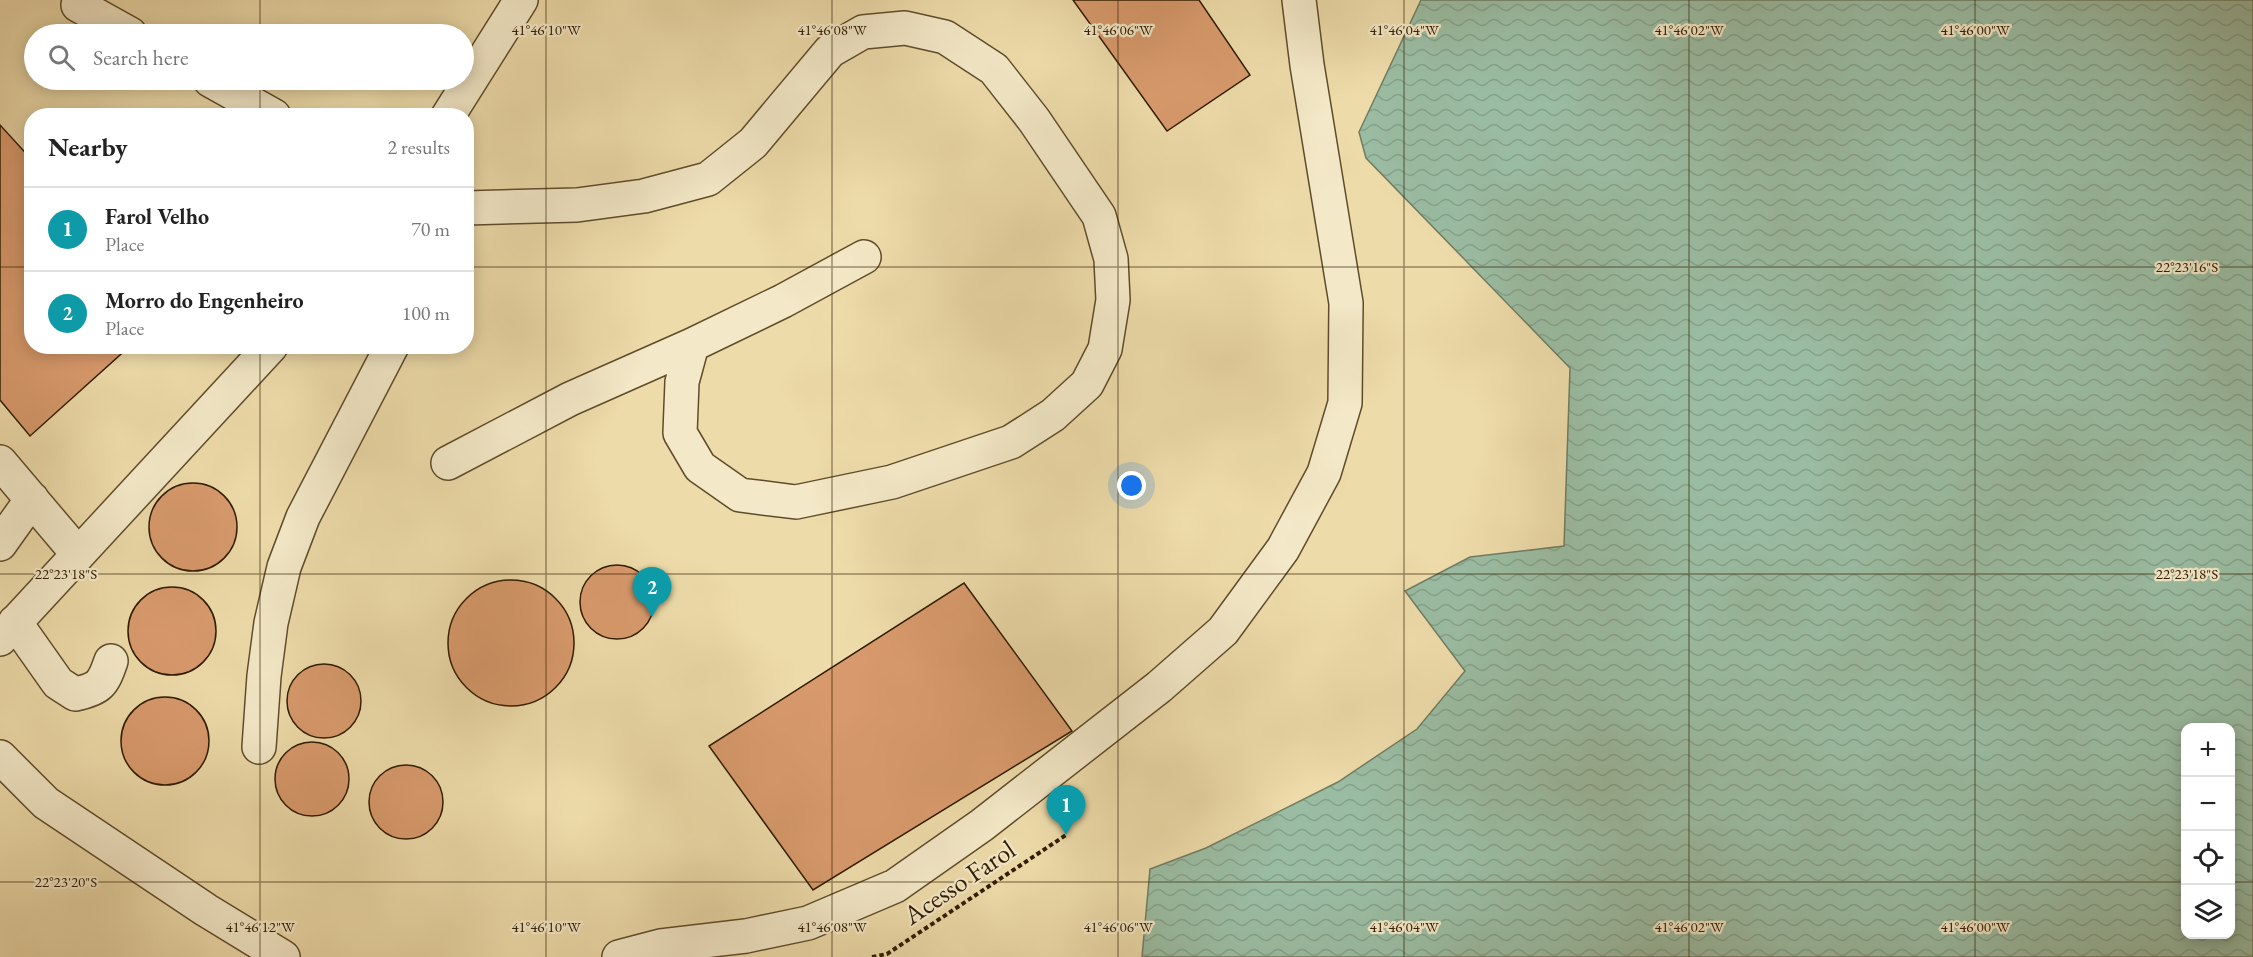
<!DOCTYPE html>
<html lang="en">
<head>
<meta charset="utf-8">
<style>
  :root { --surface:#fff; --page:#f6f6f6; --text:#222; --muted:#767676; --line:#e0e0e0; --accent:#7c3aed }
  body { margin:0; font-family:"EB Garamond",serif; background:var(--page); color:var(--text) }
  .controls { position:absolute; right:18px; bottom:18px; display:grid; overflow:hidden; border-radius:12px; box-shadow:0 3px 15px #0003 }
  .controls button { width:54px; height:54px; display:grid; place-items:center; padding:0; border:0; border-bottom:2px solid var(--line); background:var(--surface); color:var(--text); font:30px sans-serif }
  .you { position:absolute; left:1132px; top:486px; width:21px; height:21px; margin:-15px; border:4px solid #fff; border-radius:50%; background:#1a73e8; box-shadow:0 0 0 9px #1a73e833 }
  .badge { display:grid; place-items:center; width:39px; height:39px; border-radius:50%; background:var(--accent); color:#fff; font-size:20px; font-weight:700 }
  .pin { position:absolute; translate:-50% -50px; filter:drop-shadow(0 2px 3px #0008) }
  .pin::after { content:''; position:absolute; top:32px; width:21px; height:18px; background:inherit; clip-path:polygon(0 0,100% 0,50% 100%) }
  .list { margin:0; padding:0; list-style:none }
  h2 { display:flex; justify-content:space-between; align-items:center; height:78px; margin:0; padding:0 24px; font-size:26px }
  h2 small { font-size:20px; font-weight:400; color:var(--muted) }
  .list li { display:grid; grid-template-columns:39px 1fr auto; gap:18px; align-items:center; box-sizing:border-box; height:84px; padding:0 24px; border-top:2px solid var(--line) }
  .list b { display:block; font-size:22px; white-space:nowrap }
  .list p { margin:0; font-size:20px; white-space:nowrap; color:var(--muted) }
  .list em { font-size:20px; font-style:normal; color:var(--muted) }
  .icon { flex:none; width:33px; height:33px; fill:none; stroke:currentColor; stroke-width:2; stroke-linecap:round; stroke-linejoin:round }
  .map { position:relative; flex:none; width:2253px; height:957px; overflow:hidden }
  .search { position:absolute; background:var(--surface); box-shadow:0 3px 15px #0003; left:24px; top:24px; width:450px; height:66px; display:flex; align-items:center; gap:15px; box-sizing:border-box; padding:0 21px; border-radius:33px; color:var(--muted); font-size:22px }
  .panel { position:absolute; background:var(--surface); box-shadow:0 3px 15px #0003; left:24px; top:108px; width:450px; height:246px; border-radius:24px }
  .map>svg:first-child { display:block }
</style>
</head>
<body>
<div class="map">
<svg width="2253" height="957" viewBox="0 0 2253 957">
  <defs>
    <pattern id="water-waves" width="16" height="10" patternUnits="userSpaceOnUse" patternTransform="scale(1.5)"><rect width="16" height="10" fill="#9abca2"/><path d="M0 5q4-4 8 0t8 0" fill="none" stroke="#85a18a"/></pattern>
  </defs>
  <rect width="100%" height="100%" fill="#eddba9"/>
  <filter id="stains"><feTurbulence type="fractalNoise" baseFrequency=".00333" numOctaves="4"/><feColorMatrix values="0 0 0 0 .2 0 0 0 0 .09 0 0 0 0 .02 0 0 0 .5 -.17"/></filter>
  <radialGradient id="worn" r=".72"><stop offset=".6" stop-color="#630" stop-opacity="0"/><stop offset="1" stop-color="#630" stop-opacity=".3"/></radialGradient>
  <path fill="url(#water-waves)" stroke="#707c62" stroke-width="1.5" fill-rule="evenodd" d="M1421,0h832v957h-1111l8,-88 56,-21 132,-66 79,-53 48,-58 -60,-80 65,-34 94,-11 6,-178 -204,-210 -7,-26zM2186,728h44v206h-44z"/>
  <path fill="#d89a6c" stroke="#301c01" stroke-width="1.5" d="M1073,0h126l51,75 -83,56z
    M0,125l32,35v186h98l-100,90 -30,-36z
    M149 527a44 44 0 1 1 88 0a44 44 0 1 1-88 0Z
    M580 602a37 37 0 1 1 74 0a37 37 0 1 1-74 0Z
    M448 643a63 63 0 1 1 126 0a63 63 0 1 1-126 0Z
    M964,583l108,148 -259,159 -104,-144z
    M128 631a44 44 0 1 1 88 0a44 44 0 1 1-88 0Z
    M287 701a37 37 0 1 1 74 0a37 37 0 1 1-74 0Z
    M121 741a44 44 0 1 1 88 0a44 44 0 1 1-88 0Z
    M275 779a37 37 0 1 1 74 0a37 37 0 1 1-74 0Z
    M369 802a37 37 0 1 1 74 0a37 37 0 1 1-74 0Z"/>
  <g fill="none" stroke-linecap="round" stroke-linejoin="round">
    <g stroke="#5f4c2b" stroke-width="36">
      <path id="minor" d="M78,5l52,29
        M210,80l64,36
        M448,116l73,-116
        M466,208l111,-3 67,-9 64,-17 45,-36 77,-92 33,-19 42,-4 40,9 49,32 40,51 65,96 12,43 2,41 -8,49 -18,35 -34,31 -42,27 -119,40 -96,20 -56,-7 -40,-28 -20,-34 2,-51 10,-37
        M0,462l78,92
        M448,463l122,-64 122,-54 91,-44 81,-44
        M0,544l32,-45
        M15,622l43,61 17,11c25,-5 28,-10 36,-33
        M0,639l271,-293
        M259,747l5,-71 7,-53 13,-56 19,-50 89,-171
        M0,757l46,46 160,107 77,47
        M619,957l42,-11 85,-10 62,-13 87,-37 87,-61 177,-138 64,-56 60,-82 41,-76 21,-70 1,-100 -39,-238 -8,-65"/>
    </g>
    <path stroke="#301c01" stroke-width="4" stroke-dasharray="4.5 3" stroke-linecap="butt" d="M872,957l15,-3 179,-119"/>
    <use href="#minor" stroke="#f3e8c7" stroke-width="33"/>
  </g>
  <path fill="none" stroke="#301c01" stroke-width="1.5" stroke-opacity="0.45" d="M260,0v34M546,0v957M832,0v957M1118,0v957M1404,0v957M1689,0v957M1975,0v957M260,80v36M0,267h32M466,267h1787M260,346v611M0,574h2253M0,882h2186M2230,882h23"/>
  <g text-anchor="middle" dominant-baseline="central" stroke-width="4.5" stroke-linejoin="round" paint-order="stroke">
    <g font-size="27" fill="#301c01" stroke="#f3e8c7">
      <text transform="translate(959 882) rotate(-34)">Acesso Farol</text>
    </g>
  </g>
  <g font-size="15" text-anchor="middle" fill="#301c01" stroke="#f3e8c7" stroke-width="4.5" stroke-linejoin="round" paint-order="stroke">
    <text x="546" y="35">41°46'10"W</text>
    <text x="832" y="35">41°46'08"W</text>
    <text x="1118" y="35">41°46'06"W</text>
    <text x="1404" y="35">41°46'04"W</text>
    <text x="1689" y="35">41°46'02"W</text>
    <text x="1975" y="35">41°46'00"W</text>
    <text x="2187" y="272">22°23'16"S</text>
    <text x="66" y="579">22°23'18"S</text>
    <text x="2187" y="579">22°23'18"S</text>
    <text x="66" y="887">22°23'20"S</text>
    <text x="260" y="932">41°46'12"W</text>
    <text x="546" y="932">41°46'10"W</text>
    <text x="832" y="932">41°46'08"W</text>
    <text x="1118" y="932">41°46'06"W</text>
    <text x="1404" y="932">41°46'04"W</text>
    <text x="1689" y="932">41°46'02"W</text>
    <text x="1975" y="932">41°46'00"W</text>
  </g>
  <rect width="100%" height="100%" filter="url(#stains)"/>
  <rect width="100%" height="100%" fill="url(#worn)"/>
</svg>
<div class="controls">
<button>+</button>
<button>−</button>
<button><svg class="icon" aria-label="locate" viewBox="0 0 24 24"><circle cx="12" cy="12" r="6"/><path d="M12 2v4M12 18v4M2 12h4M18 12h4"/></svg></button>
<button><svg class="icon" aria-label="layers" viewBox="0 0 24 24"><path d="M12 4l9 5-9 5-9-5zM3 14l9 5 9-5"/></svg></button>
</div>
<div class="you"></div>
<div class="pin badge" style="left:1066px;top:835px;background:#0f9aa8">1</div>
<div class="pin badge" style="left:652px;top:617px;background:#0f9aa8">2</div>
<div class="search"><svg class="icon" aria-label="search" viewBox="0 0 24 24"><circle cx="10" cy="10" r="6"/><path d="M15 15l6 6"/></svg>Search here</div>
<section class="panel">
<h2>Nearby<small>2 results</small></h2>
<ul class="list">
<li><span class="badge" style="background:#0f9aa8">1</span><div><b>Farol Velho</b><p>Place</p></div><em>70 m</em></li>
<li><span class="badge" style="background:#0f9aa8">2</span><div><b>Morro do Engenheiro</b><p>Place</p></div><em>100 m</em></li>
</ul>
</section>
</div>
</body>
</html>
